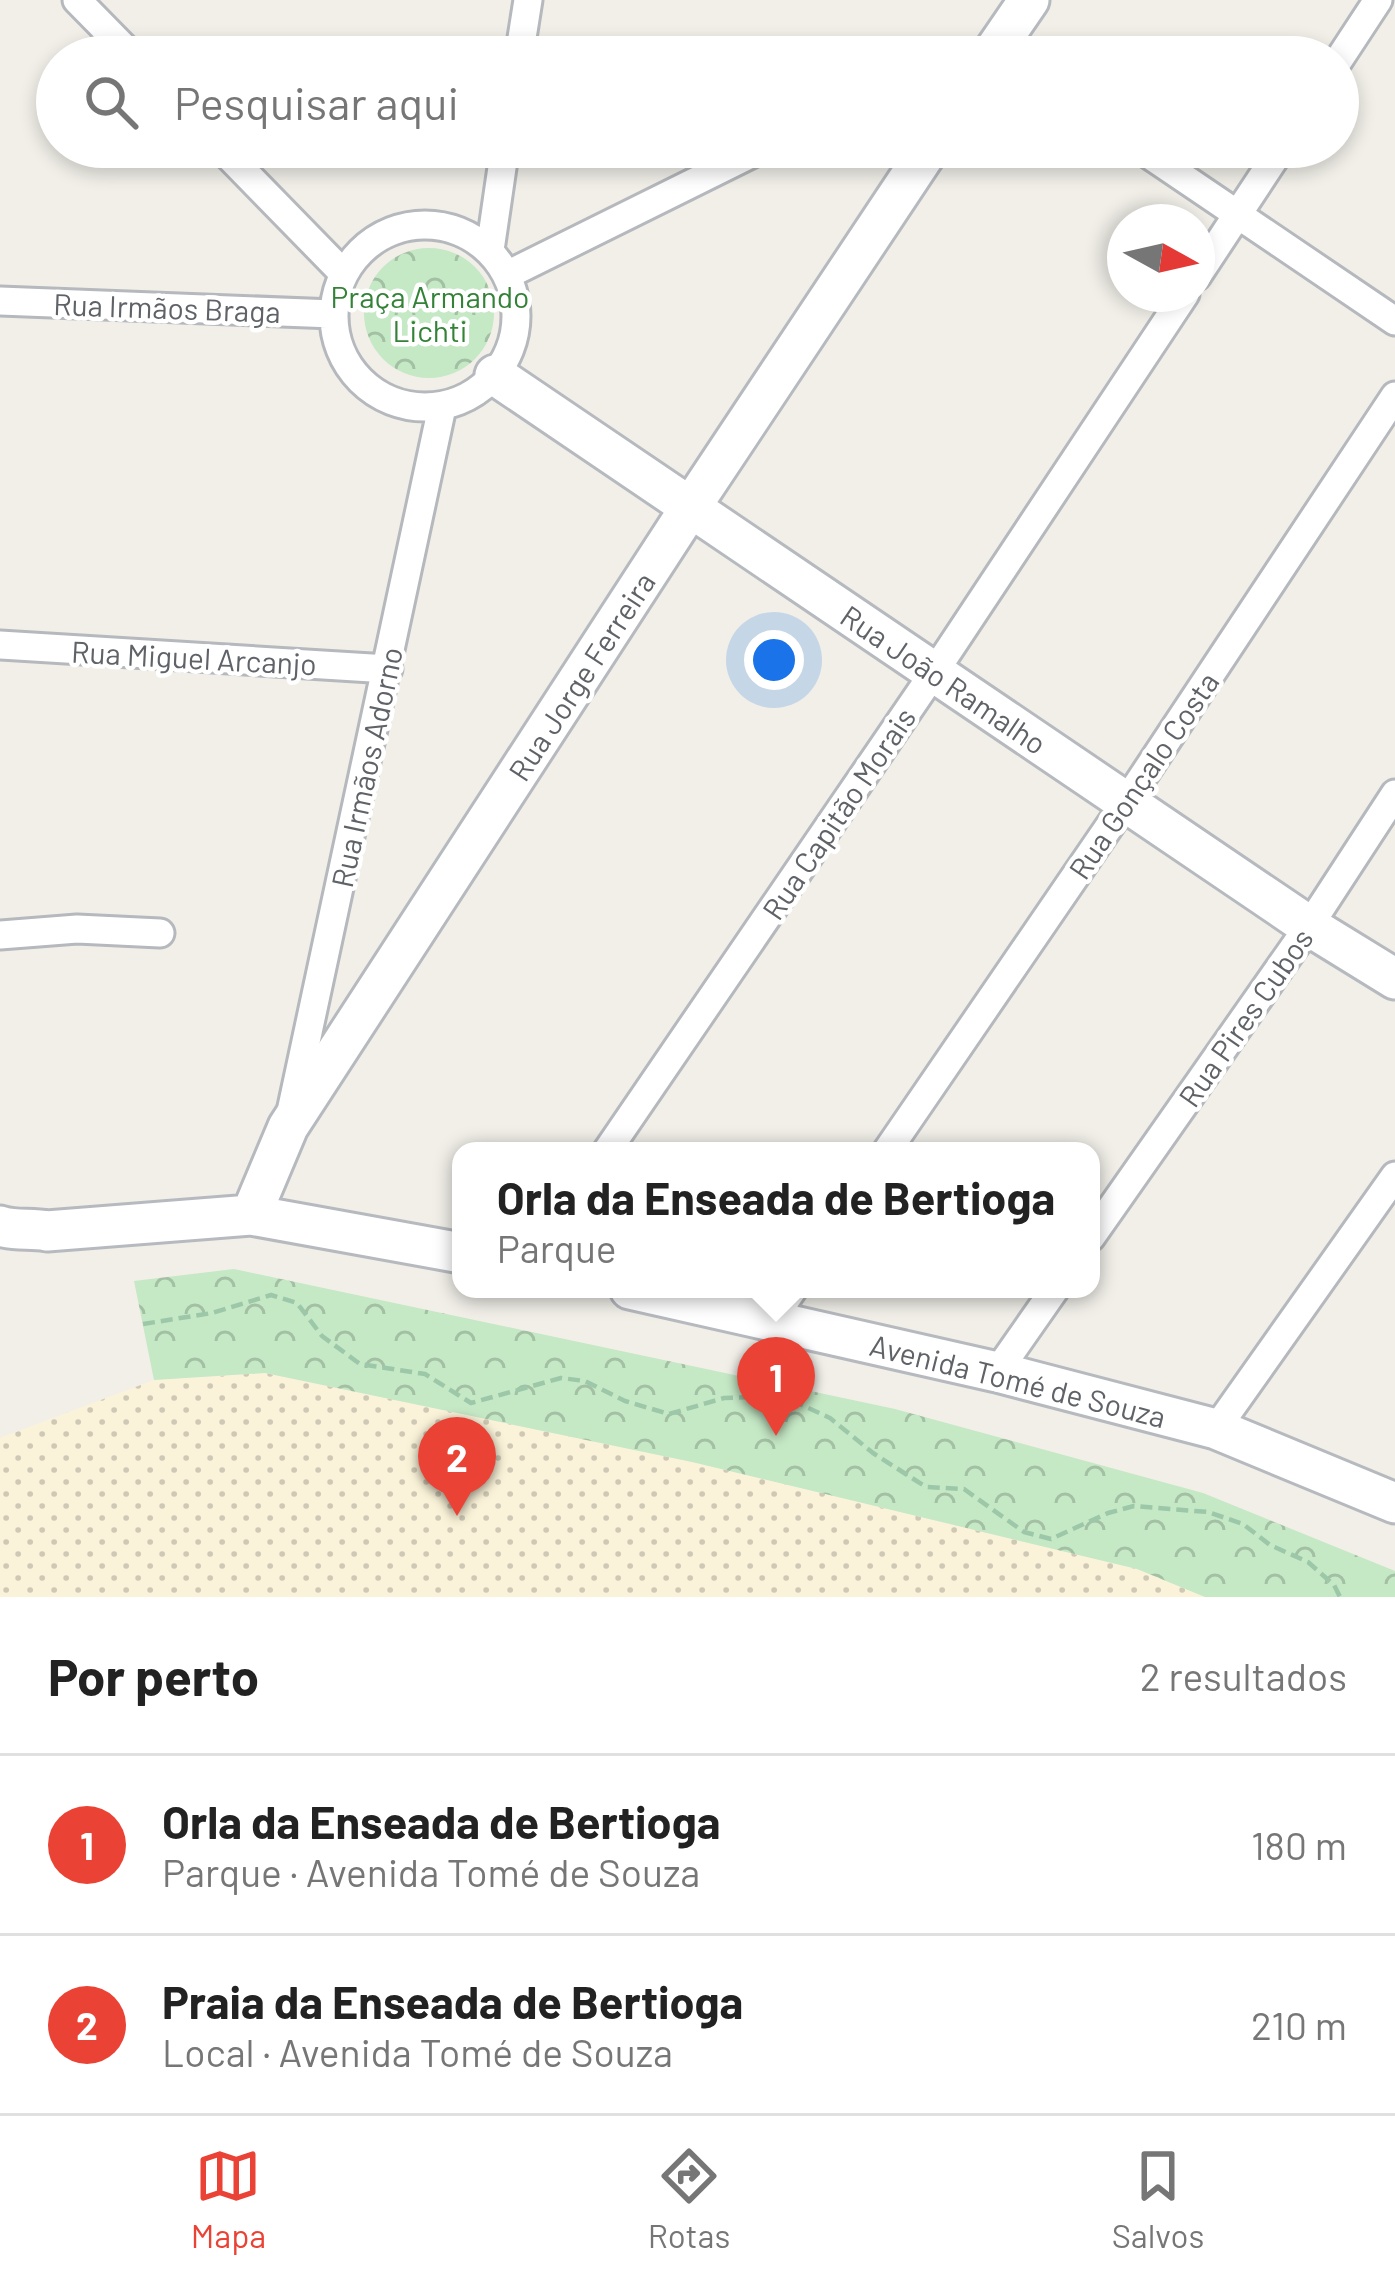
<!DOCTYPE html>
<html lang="pt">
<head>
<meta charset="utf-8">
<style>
  :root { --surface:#fff; --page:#f6f6f6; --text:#222; --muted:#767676; --line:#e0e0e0; --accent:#ea4335 }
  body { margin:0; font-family:Barlow,sans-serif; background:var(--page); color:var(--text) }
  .compass { position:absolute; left:1107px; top:204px; width:108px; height:108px; border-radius:50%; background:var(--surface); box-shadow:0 6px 18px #0003; rotate:98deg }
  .you { position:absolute; left:774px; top:660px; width:42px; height:42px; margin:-30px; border:9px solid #fff; border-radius:50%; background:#1a73e8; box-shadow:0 0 0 18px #1a73e833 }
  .badge { display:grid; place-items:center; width:78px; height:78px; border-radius:50%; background:var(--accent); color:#fff; font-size:39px; font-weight:700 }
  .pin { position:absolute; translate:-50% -99px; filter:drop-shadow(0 3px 6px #0008) }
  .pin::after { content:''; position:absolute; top:63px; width:42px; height:36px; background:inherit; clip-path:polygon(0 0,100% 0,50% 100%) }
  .popup { position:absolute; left:452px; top:1142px; width:648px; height:156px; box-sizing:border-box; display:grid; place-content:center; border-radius:24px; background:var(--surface); filter:drop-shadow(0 3px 9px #0005); font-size:39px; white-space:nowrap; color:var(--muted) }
  .popup b { font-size:45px; color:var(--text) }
  .popup::after { content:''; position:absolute; left:50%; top:100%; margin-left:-24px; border:24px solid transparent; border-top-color:var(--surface) }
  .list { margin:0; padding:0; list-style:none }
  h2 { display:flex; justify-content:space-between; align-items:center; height:156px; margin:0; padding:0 48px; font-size:51px }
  h2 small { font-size:39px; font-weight:400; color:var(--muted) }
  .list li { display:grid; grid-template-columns:78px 1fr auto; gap:36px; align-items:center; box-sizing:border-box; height:180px; padding:0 48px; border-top:3px solid var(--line) }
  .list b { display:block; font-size:45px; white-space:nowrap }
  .list p { margin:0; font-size:39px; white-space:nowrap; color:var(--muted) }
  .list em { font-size:39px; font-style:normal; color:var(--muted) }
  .icon { flex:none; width:66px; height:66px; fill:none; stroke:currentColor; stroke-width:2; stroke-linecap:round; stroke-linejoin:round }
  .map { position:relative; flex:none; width:1395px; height:1597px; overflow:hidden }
  .search { position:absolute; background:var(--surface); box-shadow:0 6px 18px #0003; left:36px; right:36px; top:36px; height:132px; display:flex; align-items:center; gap:30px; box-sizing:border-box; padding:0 42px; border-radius:66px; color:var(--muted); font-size:45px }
  .sheet { height:516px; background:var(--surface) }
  nav { display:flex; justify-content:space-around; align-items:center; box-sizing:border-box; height:168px; border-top:3px solid var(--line); background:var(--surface); font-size:33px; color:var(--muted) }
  nav a { display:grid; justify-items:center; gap:6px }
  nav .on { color:var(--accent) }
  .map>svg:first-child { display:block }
</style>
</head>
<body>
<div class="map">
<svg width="1395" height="1597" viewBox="0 0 1395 1597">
  <defs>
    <pattern id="sand-dots" width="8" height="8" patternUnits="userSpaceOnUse" patternTransform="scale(3)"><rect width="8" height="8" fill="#fbf3d9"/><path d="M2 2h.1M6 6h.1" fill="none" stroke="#cec8b4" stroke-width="1.8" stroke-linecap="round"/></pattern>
    <pattern id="park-crowns" width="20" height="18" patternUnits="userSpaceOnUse" patternTransform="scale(3)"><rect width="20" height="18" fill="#c5e8c5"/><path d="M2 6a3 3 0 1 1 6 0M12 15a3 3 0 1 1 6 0" fill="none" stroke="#a3c0a4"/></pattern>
  </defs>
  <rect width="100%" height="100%" fill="#f1efe8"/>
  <path fill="url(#sand-dots)" d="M265,1373l427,89 445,107 68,28h-1205v-159l154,-58z"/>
  <path fill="url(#park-crowns)" d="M364 313a65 65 0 1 1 130 0a65 65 0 1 1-130 0Z
    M234,1269l661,140 308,84 192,78v26h-190l-68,-28 -445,-107 -427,-89 -111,7 -20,-99z"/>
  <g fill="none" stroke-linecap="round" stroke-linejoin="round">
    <g stroke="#b5b8bc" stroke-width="33">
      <path id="street" d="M77,0l56,57
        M519,57l9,-57
        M1338,61l40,-61
        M220,147l124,127
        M1138,147l257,174
        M334 316a91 91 0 1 1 182 0a91 91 0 1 1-182 0Z
        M490,250l15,-103
        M507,275l258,-128
        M1197,276l85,-129
        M0,301l334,13
        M0,645l388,24
        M0,935l77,-6 83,4
        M292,1107l150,-700
        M607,1151l328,-480 250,-377
        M887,1151l239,-349 269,-406
        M1091,1237l218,-311 86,-132
        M771,1321l22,-32
        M997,1372l58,-83
        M1216,1429l179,-253"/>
    </g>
    <g stroke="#b6babf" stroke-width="45">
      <path id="secondary" d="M990,57l39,-57
        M495,375l814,551 86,53
        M251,1215l37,-88 402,-619 240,-361
        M0,1226c15,5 31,2 47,5l204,-16 210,38
        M630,1289l367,83 219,57 179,74"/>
    </g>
    <path stroke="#9cc7a9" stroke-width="4.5" stroke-dasharray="12 6" stroke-linecap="butt" d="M143,1324l69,-11 59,-18 26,8 25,33 38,28 65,10 46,29 90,-25 24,3 40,20 44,13 55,-16 58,-2 48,22 43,35 53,34 38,2 60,43 27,7 57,-26 26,-7 74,6 35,12 27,21 38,17 26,23 6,12"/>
    <use href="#street" stroke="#fff" stroke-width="27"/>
    <use href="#secondary" stroke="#fff" stroke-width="39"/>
  </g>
  <g text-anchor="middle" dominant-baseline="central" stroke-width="9" stroke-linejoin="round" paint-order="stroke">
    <g font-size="30" fill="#348238" stroke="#fff">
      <text x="430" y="296">Praça Armando<tspan x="430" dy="34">Lichti</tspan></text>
    </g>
    <g font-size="30" fill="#5f6368" stroke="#fff">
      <text transform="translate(167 307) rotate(2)">Rua Irmãos Braga</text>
      <text transform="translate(194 657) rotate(3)">Rua Miguel Arcanjo</text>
      <text transform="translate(581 676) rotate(-57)">Rua Jorge Ferreira</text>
      <text transform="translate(944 679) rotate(34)">Rua João Ramalho</text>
      <text transform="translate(366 767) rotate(-78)">Rua Irmãos Adorno</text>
      <text transform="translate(1143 775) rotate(-56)">Rua Gonçalo Costa</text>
      <text transform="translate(838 813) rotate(-56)">Rua Capitão Morais</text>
      <text transform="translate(1245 1017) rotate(-55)">Rua Pires Cubos</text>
      <text transform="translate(1018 1380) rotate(14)">Avenida Tomé de Souza</text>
    </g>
  </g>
</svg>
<svg class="compass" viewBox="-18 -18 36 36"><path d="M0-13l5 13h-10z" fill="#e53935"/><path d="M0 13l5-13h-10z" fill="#767676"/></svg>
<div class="you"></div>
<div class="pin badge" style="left:776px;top:1436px">1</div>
<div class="popup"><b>Orla da Enseada de Bertioga</b>Parque</div>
<div class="pin badge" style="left:457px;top:1516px">2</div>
<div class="search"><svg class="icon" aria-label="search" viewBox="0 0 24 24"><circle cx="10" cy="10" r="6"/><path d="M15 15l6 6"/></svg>Pesquisar aqui</div>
</div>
<section class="sheet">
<h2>Por perto<small>2 resultados</small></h2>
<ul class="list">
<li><span class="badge">1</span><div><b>Orla da Enseada de Bertioga</b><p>Parque · Avenida Tomé de Souza</p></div><em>180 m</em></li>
<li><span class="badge">2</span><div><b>Praia da Enseada de Bertioga</b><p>Local · Avenida Tomé de Souza</p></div><em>210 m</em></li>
</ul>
</section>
<nav>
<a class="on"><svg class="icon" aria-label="map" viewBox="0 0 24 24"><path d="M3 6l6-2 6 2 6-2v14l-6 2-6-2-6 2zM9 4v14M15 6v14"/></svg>Mapa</a>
<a><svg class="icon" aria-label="directions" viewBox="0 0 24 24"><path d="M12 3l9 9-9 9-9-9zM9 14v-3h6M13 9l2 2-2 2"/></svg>Rotas</a>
<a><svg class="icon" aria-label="saved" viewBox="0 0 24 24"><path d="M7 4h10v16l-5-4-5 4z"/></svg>Salvos</a>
</nav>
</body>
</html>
